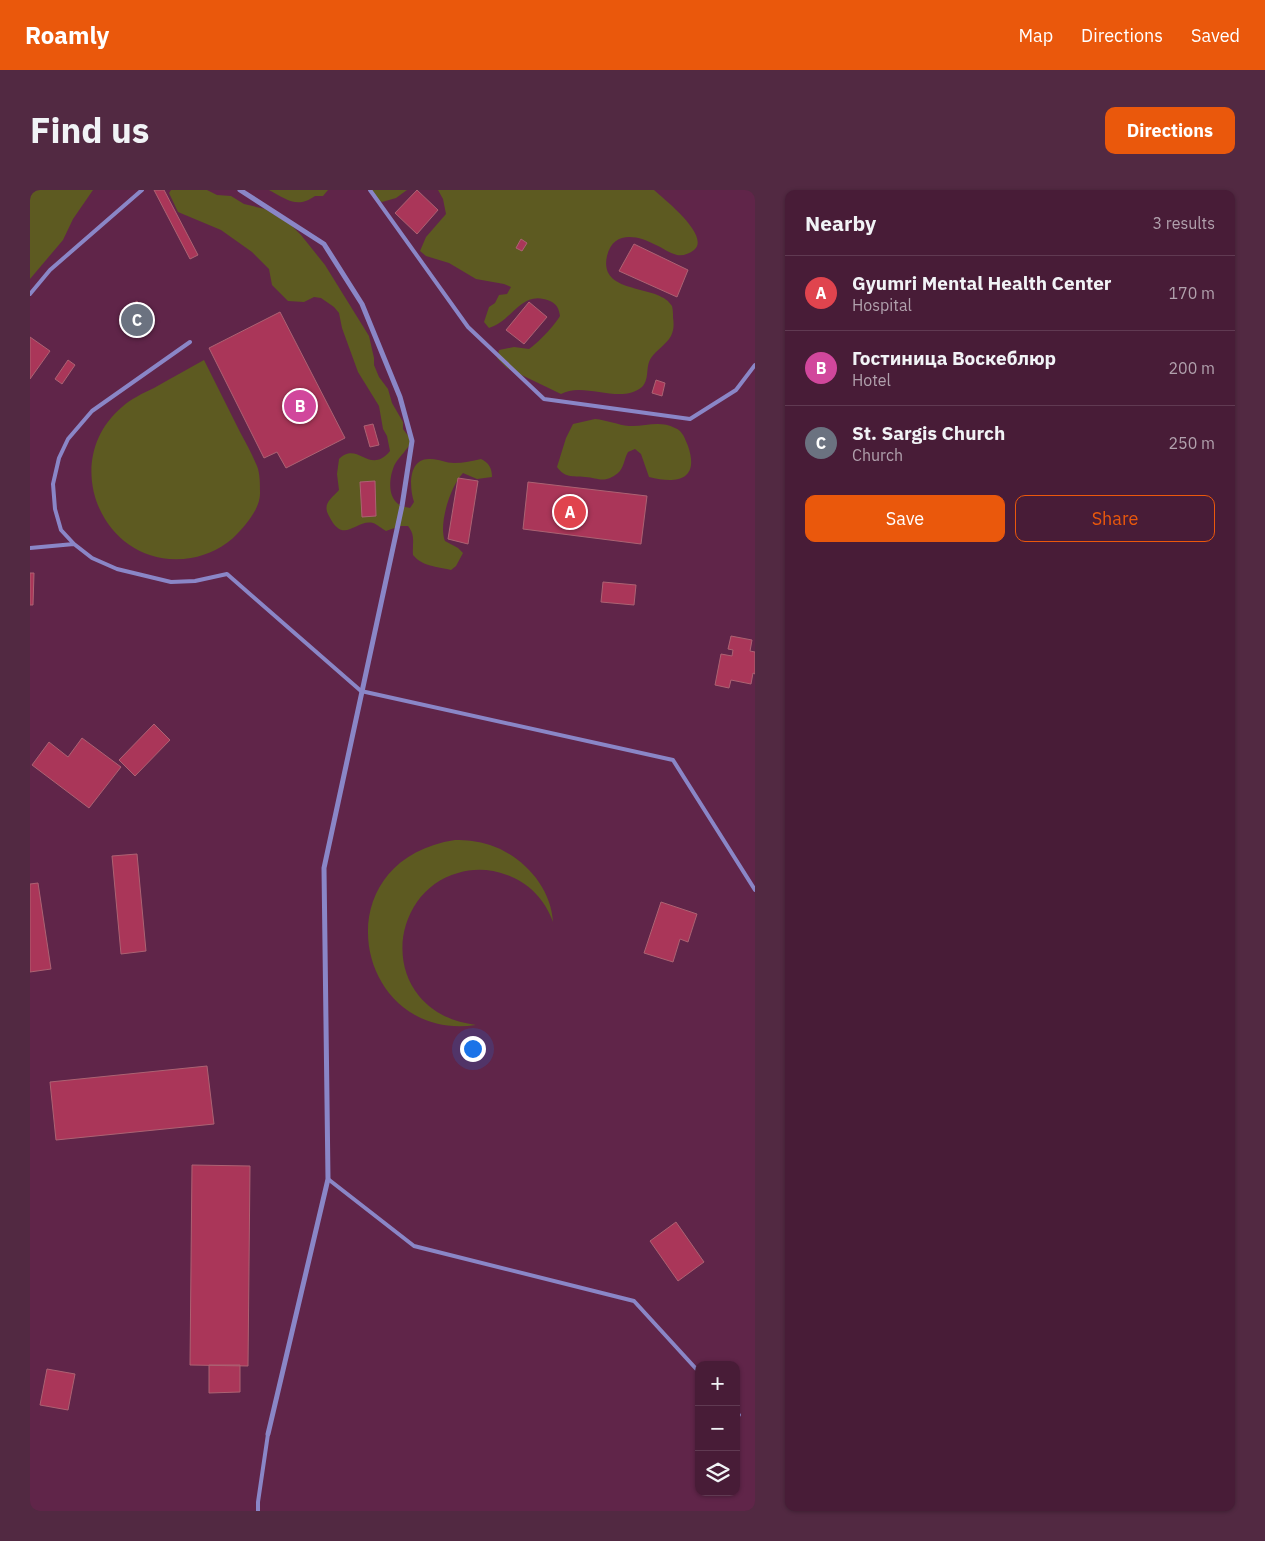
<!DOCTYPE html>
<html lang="en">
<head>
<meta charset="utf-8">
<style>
  :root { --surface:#481c37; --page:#522942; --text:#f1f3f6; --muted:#b1a1ad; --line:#603a52; --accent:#ea580c }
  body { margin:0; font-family:"IBM Plex Sans",sans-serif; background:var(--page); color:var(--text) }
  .controls { position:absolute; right:15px; bottom:15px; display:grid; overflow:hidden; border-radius:10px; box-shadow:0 1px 4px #0004 }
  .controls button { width:45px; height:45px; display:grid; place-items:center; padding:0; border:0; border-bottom:1px solid var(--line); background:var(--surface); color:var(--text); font:25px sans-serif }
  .you { position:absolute; left:442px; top:858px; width:18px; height:18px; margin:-12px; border:4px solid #fff; border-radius:50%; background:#1a73e8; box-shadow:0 0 0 8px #1a73e833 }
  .badge { display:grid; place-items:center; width:32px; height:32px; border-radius:50%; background:var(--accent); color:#fff; font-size:16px; font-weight:700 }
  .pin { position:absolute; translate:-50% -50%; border:2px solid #fff; box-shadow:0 1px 5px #0006 }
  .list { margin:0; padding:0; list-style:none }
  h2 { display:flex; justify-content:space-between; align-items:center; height:65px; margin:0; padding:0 20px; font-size:21px }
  h2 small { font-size:16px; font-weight:400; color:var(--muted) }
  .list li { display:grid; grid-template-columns:32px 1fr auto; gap:15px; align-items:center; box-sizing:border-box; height:75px; padding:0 20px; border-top:1px solid var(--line) }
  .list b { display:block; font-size:19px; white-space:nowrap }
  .list p { margin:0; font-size:16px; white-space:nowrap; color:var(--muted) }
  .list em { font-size:16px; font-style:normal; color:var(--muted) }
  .actions { display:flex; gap:10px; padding:15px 20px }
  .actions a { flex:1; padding:11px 0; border:1px solid var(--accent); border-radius:10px; text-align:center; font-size:18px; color:var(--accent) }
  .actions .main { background:var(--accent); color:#fff }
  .icon { flex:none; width:28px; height:28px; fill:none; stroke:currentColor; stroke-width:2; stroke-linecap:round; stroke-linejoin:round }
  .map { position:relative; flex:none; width:725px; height:1321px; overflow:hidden; border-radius:10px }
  header { display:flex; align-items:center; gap:30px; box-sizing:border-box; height:70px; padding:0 25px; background:var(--accent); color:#fff }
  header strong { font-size:24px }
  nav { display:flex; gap:28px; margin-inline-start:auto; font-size:18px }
  .intro { display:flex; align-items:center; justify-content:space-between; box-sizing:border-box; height:120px; padding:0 30px }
  h1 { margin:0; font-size:35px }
  .button { padding:12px 22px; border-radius:10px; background:var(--accent); color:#fff; font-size:18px; font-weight:700 }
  main { display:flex; gap:30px; padding:0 30px }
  aside { flex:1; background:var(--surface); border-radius:10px; box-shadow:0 1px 4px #0004 }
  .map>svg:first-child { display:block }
</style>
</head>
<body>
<header>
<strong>Roamly</strong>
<nav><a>Map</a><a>Directions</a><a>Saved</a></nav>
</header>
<div class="intro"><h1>Find us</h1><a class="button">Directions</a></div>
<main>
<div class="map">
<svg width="725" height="1321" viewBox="0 0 725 1321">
  <rect width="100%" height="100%" fill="#602549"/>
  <path fill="#5d5a21" d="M0,0h63l-20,29 -10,21 -33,39z
    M141,0h36l10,5 14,1 13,8 21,5 26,16 10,10 24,30 44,71 5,22v7l5,12 9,12 4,14 11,19v7l9,12c-5,9 -12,15 -17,23 -5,10 -8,29 1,38 3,4 9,5 14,6l4,-6c-5,-15 -6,-45 17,-43 8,0 15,4 23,4 10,0 18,-2 27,-4 8,4 11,9 11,18l-15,2 -14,-6c-12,12 -25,51 -18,68l13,7 5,5 -7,13 -5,4c-15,-4 -28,-3 -38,-15 -1,-12 3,-19 -5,-29h-8l-14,5c-4,-2 -9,-7 -13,-8 -18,-4 -29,23 -44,-7 -7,-12 2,-17 10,-26l-2,-16 2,-15c19,-19 30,17 51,-8l-3,-15 -4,-7 -4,-23 -21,-34 -16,-44 -3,-15 -5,-6 -13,-9 -7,-1 -10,5 -16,-1 -16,-16 -3,-16 -17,-17 -31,-22 -43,-18 -9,-19z
    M239,0h59l-5,6h-8c-18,13 -29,3 -46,-6z
    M338,0h39l-11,8 -14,4 -7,-3z
    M408,0h216c11,10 57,46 40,60 -5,4 -11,6 -17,5 -8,-2 -14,-7 -21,-10 -18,-10 -43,-15 -49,11 -9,40 53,27 65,50 1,4 1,8 1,11 1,7 1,13 -2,19 -5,9 -15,14 -20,22 -6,9 -1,21 -9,29 -21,18 -59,-6 -81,7l-54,-26 -10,-10 2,-8 15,-3 15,2c9,-6 25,-23 31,-33 -1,-7 -3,-12 -10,-15 -29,-12 -37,20 -61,27l-5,-6 5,-15 6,-4 4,-8 8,-1 4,-7 -7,-3 -28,-5 -27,-16 -23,-7 -6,-5 6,-14 20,-23 -3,-15z
    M174,170c12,24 24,48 36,72 6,11 12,22 17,34 3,7 3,18 3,26 1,15 -13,32 -23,42 -12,13 -29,21 -46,24 -86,14 -135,-95 -69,-151 9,-8 21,-14 32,-19 17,-10 34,-19 50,-28z
    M565,229c12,1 23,6 34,7 16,1 30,-6 46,2 8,3 10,11 13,18 12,35 -12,38 -39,31l-8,-23 -6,-5 -7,3c-4,7 -4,16 -10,21 -14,11 -19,5 -33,4 -13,-1 -20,1 -28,-10l9,-29 7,-14z
    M425,650c11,0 23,1 35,5 33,11 61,42 63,77 -8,-22 -24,-39 -46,-47 -16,-6 -33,-7 -49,-2 -52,14 -73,81 -39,123 15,18 35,26 57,29 -121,18 -157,-164 -21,-185z"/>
  <path fill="#aa3659" stroke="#ac6273" d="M124,0h10l34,65 -8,4z
    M387,0l21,20 -21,24 -22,-21z
    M491,49l6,4 -5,8 -6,-3z
    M604,54l54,26 -11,27 -58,-26z
    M107,111l16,27 -15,10 -17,-27z
    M499,112l18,15 -23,27 -18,-14z
    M250,122l65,126 -59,30 -9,-16 -13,6 -55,-110z
    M0,147l20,14 -20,28z
    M38,170l7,5 -13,19 -7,-5z
    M626,190l9,3 -3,13 -10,-3z
    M343,234l6,21 -9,2 -6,-21z
    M428,288l20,3 -10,63 -20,-5z
    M345,291l1,35 -14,1 -2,-35z
    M498,292l119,14 -6,48 -118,-15z
    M0,383h4l-1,32h-3z
    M573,392l33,3 -2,20 -33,-3z
    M701,446l21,4 -2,11 5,1v22l-2,-1 -2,11 -20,-4 -2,8 -14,-3 6,-31 11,2 1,-6 -5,-1z
    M124,534l16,16 -35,36 -16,-16z
    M52,548l39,29 -32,41 -57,-43 17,-23 19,15z
    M107,664l9,97 -25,3 -9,-98z
    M8,693l13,86 -21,3v-88z
    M631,712l36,12 -9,28 -8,-3 -7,23 -29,-9z
    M177,876l7,58 -158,16 -6,-58z
    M162,975l58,1 -2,200 -58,-1z
    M646,1032l28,40 -26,19 -28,-40z
    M179,1175h31v27l-31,1z
    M17,1179l28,5 -7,36 -28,-5z"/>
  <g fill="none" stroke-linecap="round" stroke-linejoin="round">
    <path stroke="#8a86c7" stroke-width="4" d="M340,0l98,137 76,72 146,20 46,-29 19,-25
      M0,104l20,-24 92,-80
      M44,354l-13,-14 -6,-21 -2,-25 6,-26 9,-19 24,-28 98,-69
      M0,358l44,-4 18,14 25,11 54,13 24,-1 32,-7 134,117 312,69 82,130
      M298,989l86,67 220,55 65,71
      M706,1223l3,2
      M228,1321v-9l10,-68"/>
    <path stroke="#8a86c7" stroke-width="5" d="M210,0l84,54 38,60 38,93 12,44 -10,65 -78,362 4,311 -60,255"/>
  </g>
</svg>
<div class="controls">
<button>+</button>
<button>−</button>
<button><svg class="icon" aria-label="layers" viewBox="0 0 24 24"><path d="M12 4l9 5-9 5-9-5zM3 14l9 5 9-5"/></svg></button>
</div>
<div class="you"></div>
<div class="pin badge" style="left:540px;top:322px;background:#e0444e">A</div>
<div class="pin badge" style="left:270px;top:216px;background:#d1479c">B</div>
<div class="pin badge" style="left:107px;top:130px;background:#6b7280">C</div>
</div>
<aside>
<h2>Nearby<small>3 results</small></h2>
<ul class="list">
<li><span class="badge" style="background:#e0444e">A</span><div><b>Gyumri Mental Health Center</b><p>Hospital</p></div><em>170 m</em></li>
<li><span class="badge" style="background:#d1479c">B</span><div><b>Гостиница Воскеблюр</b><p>Hotel</p></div><em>200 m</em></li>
<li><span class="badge" style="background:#6b7280">C</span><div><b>St. Sargis Church</b><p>Church</p></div><em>250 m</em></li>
</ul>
<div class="actions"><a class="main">Save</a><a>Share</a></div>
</aside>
</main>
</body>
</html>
